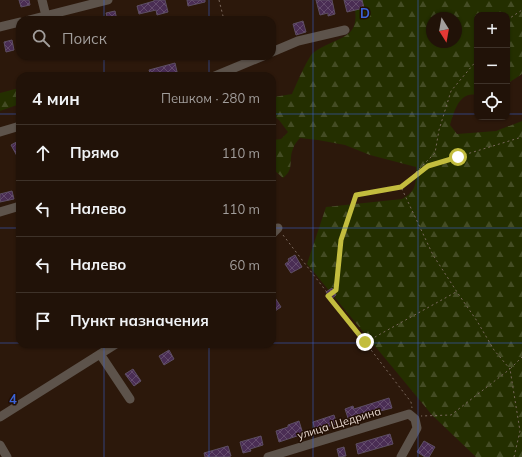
<!DOCTYPE html>
<html lang="ru">
<head>
<meta charset="utf-8">
<style>
  :root { --surface:#211208; --page:#291b12; --text:#f1f3f6; --muted:#a29e9c; --line:#3e3229 }
  body { margin:0; font-family:Mulish,sans-serif; background:var(--page); color:var(--text) }
  .controls { position:absolute; right:12px; top:12px; display:grid; overflow:hidden; border-radius:8px; box-shadow:0 1px 3px #0004 }
  .controls button { width:36px; height:36px; display:grid; place-items:center; padding:0; border:0; border-bottom:1px solid var(--line); background:var(--surface); color:var(--text); font:20px sans-serif }
  .compass { position:absolute; left:426px; top:12px; width:36px; height:36px; border-radius:50%; background:var(--surface); box-shadow:0 1px 3px #0004; rotate:169deg }
  .stop { position:absolute; width:12px; height:12px; margin:-9px; border:3px solid #c3bd3e; border-radius:50%; background:#fff }
  .stop.end { background:#c3bd3e; border-color:#fff; box-shadow:0 1px 4px #0008 }
  .list { margin:0; padding:0; list-style:none }
  h2 { display:flex; justify-content:space-between; align-items:center; height:52px; margin:0; padding:0 16px; font-size:17px }
  h2 small { font-size:13px; font-weight:400; color:var(--muted) }
  .list li { display:grid; grid-template-columns:26px 1fr auto; gap:12px; align-items:center; box-sizing:border-box; height:56px; padding:0 16px; border-top:1px solid var(--line) }
  .list b { display:block; font-size:15px; white-space:nowrap }
  .list em { font-size:13px; font-style:normal; color:var(--muted) }
  .icon { flex:none; width:22px; height:22px; fill:none; stroke:currentColor; stroke-width:2; stroke-linecap:round; stroke-linejoin:round }
  .map { position:relative; flex:none; width:522px; height:457px; overflow:hidden }
  .search { position:absolute; background:var(--surface); box-shadow:0 1px 3px #0004; left:16px; top:16px; width:260px; height:44px; display:flex; align-items:center; gap:10px; box-sizing:border-box; padding:0 14px; border-radius:12px; color:var(--muted); font-size:15px }
  .panel { position:absolute; background:var(--surface); box-shadow:0 1px 3px #0004; left:16px; top:72px; width:260px; height:276px; border-radius:12px }
  .map>svg:first-child { display:block }
</style>
</head>
<body>
<div class="map">
<svg width="522" height="457" viewBox="0 0 522 457">
  <defs>
    <pattern id="forest-firs" width="22" height="20" patternUnits="userSpaceOnUse"><rect width="22" height="20" fill="#242f00"/><path d="M5 1l3.5 6h-7zM16 11l3.5 6h-7z" fill="#444c24"/></pattern>
    <pattern id="building-cross-hatch" width="8" height="8" patternUnits="userSpaceOnUse"><rect width="8" height="8" fill="#4a2d54"/><path d="M0 0l8 8M0 8l8-8" fill="none" stroke="#644b6c"/></pattern>
  </defs>
  <rect width="100%" height="100%" fill="#2c180b"/>
  <path fill="url(#forest-firs)" fill-rule="evenodd" d="M353,0h169v74l-15,10v-69h-30v80c-18,-4 -23,17 -27,30l7,9 39,-3 26,-10v336h-46l-44,-42 -125,-151 19,-57 76,-8c15,-8 14,-16 14,-32l-46,-12 -25,-10 -27,-5 -18,-2c-3,3 -6,7 -7,11 -5,11 2,20 -10,29l-11,-10v-28l9,-1 7,-7 -9,-12 -7,-5v-16l2,-2 18,-3c4,-9 15,-35 21,-41 24,-18 51,-11 40,-53zM432,18h24v24h-24z
    M19,88l1,16 -20,7v-18z"/>
  <path fill="url(#building-cross-hatch)" stroke="#5d4e63" d="M19,0h10l1,5 -9,2z
    M154,0h11l3,12 -11,3 -1,-5 -17,4 -2,-8 17,-5z
    M187,0h18v2l-17,4z
    M316,0h16l3,14 -7,2v-3l-8,2z
    M344,0h18l2,8 -17,4z
    M115,11l2,9h-9l-2,-7z
    M303,21l3,11 -10,3 -3,-11z
    M12,40l2,10 -8,2 -2,-10z
    M175,63l3,13h-27l-2,-6z
    M20,140v14l-3,2 -6,-11z
    M12,191l2,8 -14,3v-8z
    M295,255l7,12 -11,6 -6,-9 4,-3 -1,-2z
    M332,288l4,7 -5,4 -5,-7z
    M272,293l9,14 -9,6z
    M169,350l5,9 -10,6 -5,-9z
    M133,369l8,12 -7,5 -9,-12z
    M389,398l3,10 -35,9v2l-8,2 -4,-12 8,-3 1,3z
    M334,415l3,9 -22,6 -2,-8z
    M299,421l4,13 -24,8 -3,-11 12,-4v-2z
    M390,434l3,10 -35,10 -2,-10z
    M261,436l2,9 -13,4 1,2 -8,2 -3,-11z
    M424,441l11,6 -6,10h-4l-8,-5z
    M228,446l3,10 -4,1h-22l-1,-4z
    M344,447l2,9 -7,1 -2,-8z"/>
  <g fill="none" stroke-linecap="round" stroke-linejoin="round">
    <path stroke="#7b695e" stroke-width="1" stroke-dasharray="2 3" stroke-linecap="butt" d="M219,0l5,20
      M507,20l15,-10
      M477,60l-26,31 -12,39 -4,23 -34,34 27,-21 94,-29
      M272,213l3,7
      M283,235l128,167 1,6
      M328,296l8,-6 5,-50 15,-45 45,-8 32,68 24,37 20,29 17,29 16,19 -59,46 -30,1
      M366,342l90,-50
      M514,457l6,-26 -10,-62 12,-12"/>
    <path stroke="#5d534b" stroke-width="9" d="M42,0l4,16
      M29,20l79,-20
      M0,27l20,-5
      M272,52l26,-11 47,-11
      M215,76l48,-20
      M0,132l20,-6
      M0,212l20,-6
      M272,234l6,-6
      M100,354l30,45
      M0,417l116,-73
      M0,445l7,12
      M268,457l141,-43 6,5 2,9 -16,29"/>
  </g>
  <g fill="none" stroke-linecap="round" stroke-linejoin="round">
    <path stroke="#c3bd3e" stroke-width="5" d="M365,342l-37,-46 8,-6 5,-50 15,-45 45,-8 27,-21 30,-9"/>
  </g>
  <path fill="none" stroke="#3b63d7" stroke-width="1" stroke-opacity="0.55" d="M104,0v20M209,0v20M313,0v457M418,0v457M104,56v20M209,56v20M0,114h20M272,114h205M507,114h15M0,228h20M272,228h250M0,343h20M272,343h250M104,344v113M209,344v113"/>
  <g text-anchor="middle" dominant-baseline="central" stroke-width="3" stroke-linejoin="round" paint-order="stroke">
    <g font-size="11" fill="#e7d8d0" stroke="#220f04">
      <text transform="translate(339 423) rotate(-17)">улица Щедрина</text>
    </g>
  </g>
  <g font-size="13" text-anchor="middle" font-weight="bold" fill="#3b63d7" stroke="#220f04" stroke-width="3" stroke-linejoin="round" paint-order="stroke">
    <text x="365" y="18">D</text>
    <text x="13" y="404">4</text>
  </g>
</svg>
<div class="controls">
<button>+</button>
<button>−</button>
<button><svg class="icon" aria-label="locate" viewBox="0 0 24 24"><circle cx="12" cy="12" r="6"/><path d="M12 2v4M12 18v4M2 12h4M18 12h4"/></svg></button>
</div>
<svg class="compass" viewBox="-18 -18 36 36"><path d="M0-13l5 13h-10z" fill="#e53935"/><path d="M0 13l5-13h-10z" fill="#a29e9c"/></svg>
<div class="stop" style="left:458px;top:157px"></div>
<div class="stop end" style="left:365px;top:342px"></div>
<div class="search"><svg class="icon" aria-label="search" viewBox="0 0 24 24"><circle cx="10" cy="10" r="6"/><path d="M15 15l6 6"/></svg>Поиск</div>
<section class="panel">
<h2>4 мин<small>Пешком · 280 m</small></h2>
<ul class="list">
<li><svg class="icon" aria-label="ahead" viewBox="0 0 24 24"><path d="M12 20V5M6 11l6-6 6 6"/></svg><div><b>Прямо</b></div><em>110 m</em></li>
<li><svg class="icon" aria-label="left" viewBox="0 0 24 24"><path d="M17 20v-9H6M10 6l-5 5 5 5"/></svg><div><b>Налево</b></div><em>110 m</em></li>
<li><svg class="icon" aria-label="left" viewBox="0 0 24 24"><path d="M17 20v-9H6M10 6l-5 5 5 5"/></svg><div><b>Налево</b></div><em>60 m</em></li>
<li><svg class="icon" aria-label="arrive" viewBox="0 0 24 24"><path d="M6 21V4h12l-3 4 3 4H6"/></svg><div><b>Пункт назначения</b></div></li>
</ul>
</section>
</div>
</body>
</html>
